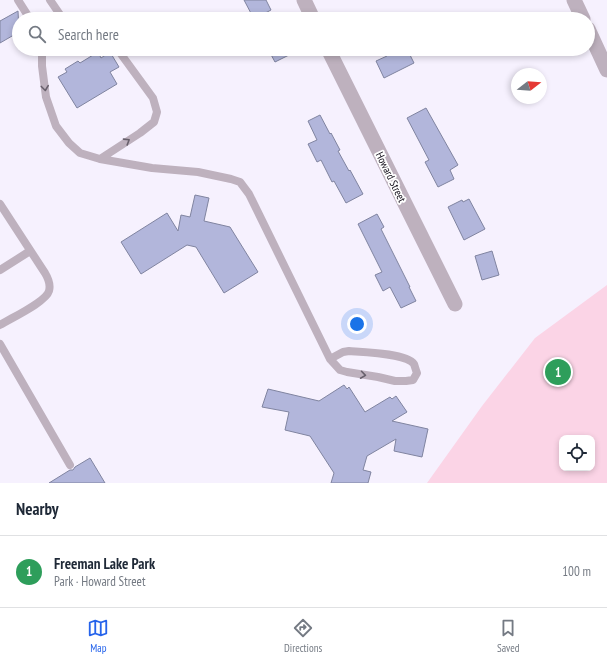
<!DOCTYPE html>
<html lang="en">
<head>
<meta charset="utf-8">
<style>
  :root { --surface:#fff; --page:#f2f2f3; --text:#1f2937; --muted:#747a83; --line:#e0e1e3; --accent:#2563eb }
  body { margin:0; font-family:"PT Sans Narrow",sans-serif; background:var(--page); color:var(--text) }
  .controls { position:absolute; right:12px; bottom:12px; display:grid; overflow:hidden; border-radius:8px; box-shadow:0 2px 6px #0003 }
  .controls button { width:36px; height:36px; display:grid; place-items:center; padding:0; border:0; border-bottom:1px solid var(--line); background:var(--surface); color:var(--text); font:20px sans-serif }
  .compass { position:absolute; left:511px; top:68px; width:36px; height:36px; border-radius:50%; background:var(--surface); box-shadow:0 2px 6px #0003; rotate:73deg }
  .you { position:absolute; left:357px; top:324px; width:14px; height:14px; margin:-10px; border:3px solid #fff; border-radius:50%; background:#1a73e8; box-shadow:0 0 0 6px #1a73e833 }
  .badge { display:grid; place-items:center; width:26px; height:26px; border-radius:50%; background:var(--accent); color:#fff; font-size:13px; font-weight:700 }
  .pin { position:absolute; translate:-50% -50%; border:2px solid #fff; box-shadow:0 1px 4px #0006 }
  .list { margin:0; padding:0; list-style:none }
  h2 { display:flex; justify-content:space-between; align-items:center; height:52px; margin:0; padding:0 16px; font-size:17px }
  h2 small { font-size:13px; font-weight:400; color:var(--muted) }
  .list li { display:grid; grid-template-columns:26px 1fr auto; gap:12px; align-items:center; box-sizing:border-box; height:72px; padding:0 16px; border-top:1px solid var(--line) }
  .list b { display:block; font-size:15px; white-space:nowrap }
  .list p { margin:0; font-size:13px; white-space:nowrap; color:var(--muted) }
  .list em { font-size:13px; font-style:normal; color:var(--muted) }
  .icon { flex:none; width:22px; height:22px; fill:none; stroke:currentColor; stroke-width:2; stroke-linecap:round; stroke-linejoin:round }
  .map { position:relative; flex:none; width:607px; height:483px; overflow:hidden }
  .search { position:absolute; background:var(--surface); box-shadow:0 2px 6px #0003; left:12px; right:12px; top:12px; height:44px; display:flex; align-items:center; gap:10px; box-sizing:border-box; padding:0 14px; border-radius:22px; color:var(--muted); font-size:15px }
  .sheet { height:124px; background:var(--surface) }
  nav { display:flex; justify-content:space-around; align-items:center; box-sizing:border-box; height:56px; border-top:1px solid var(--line); background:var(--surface); font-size:11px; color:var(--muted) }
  nav a { display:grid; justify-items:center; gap:2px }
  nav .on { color:var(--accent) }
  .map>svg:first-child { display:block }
</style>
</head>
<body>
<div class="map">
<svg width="607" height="483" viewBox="0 0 607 483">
  <rect width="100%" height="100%" fill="#f6f1fe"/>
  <path fill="#fbd4e6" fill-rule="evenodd" d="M607,285v198h-180l55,-77 53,-68zM562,438h30v30h-30z"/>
  <path fill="#b2b6db" stroke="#8084a0" d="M244,0h22l5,10 -17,9z
    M18,11l1,21 -19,11v-22z
    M268,49h33l-26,13z
    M384,49h23l7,14 -30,15 -8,-17 11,-5z
    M98,52l3,6 9,-6 9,15 -9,5 7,12 -40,24 -19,-31 9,-5 -2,-3 13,-8 2,2z
    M426,108l32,57 -8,5 4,9 -16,8 -13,-25 4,-2 -22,-42z
    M320,115l10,19 1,-1 9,17 -2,1 11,20 1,-1 13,24 -17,9 -12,-22 -2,1 -11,-22 -4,2 -9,-18 9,-4 -9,-19z
    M195,195l14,3 -5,23 26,6 28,45 -34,21 -28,-46 -9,-2 -46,29 -20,-32 46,-29 11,18 3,-16 9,2z
    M469,199l16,30 -21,11 -16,-33 14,-7 1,2z
    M377,214l7,13 -3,2 29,58h-1l7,14 -15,7 -11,-21 -7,4 -8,-16 7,-3 -24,-48z
    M492,251l7,24 -17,5 -7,-24z
    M344,385l3,4 2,-2 16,25 25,-15 2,2 4,-3 11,16 -15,9 36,8 -6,28 -28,-6 2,-12 -29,17 -4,14 8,2 -3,11h-37l3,-10 -24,-37 -25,-6 4,-18 -27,-5 6,-18 51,12z
    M90,458l15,25h-56l21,-13h3l2,-3z"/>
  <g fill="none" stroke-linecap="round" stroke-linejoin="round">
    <path stroke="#beb1be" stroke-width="8" d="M18,0l12,19
      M50,0l13,19
      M42,49v17l4,31 10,29 13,17 11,10 20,6 40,-26 14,-11 3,-10 -4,-14 -35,-48 -3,-1
      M100,159l52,9 46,4 33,7 9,3 9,12 81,165 10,11 7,2 31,5 17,4h11l7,-1 4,-7c-1,-2 -2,-6 -3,-9 -8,-11 -52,-12 -65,-13l-6,1 -13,7
      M0,204l45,69c3,5 6,11 4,18 -3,11 -38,27 -49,34
      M0,270l30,-19
      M0,344l70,121"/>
    <path stroke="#beb1be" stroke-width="15" d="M304,0l9,19
      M574,0l9,19
      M588,29l19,41
      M328,49l127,255"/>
  </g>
  <defs><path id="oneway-chevron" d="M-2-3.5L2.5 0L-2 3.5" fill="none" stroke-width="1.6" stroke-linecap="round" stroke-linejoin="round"/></defs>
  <g stroke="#68606c">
    <use href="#oneway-chevron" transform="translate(45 88) rotate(83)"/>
    <use href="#oneway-chevron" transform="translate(127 141) rotate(-32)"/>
    <use href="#oneway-chevron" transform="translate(363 375) rotate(8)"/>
  </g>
  <g text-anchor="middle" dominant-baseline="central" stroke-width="3.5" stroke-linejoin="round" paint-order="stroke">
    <g font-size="11" fill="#130f1a" stroke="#fff">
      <text transform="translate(391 177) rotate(64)">Howard Street</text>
    </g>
  </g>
</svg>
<div class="controls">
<button><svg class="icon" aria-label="locate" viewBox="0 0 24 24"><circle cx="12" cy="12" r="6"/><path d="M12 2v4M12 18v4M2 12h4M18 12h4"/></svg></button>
</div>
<svg class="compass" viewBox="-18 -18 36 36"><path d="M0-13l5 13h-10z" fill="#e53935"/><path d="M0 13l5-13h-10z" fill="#747a83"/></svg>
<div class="you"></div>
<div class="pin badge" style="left:558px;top:372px;background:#2e9e5b">1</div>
<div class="search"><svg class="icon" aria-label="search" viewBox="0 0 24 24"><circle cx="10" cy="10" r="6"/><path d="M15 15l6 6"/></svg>Search here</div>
</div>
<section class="sheet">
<h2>Nearby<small></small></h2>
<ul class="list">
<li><span class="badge" style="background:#2e9e5b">1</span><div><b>Freeman Lake Park</b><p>Park · Howard Street</p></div><em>100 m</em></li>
</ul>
</section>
<nav>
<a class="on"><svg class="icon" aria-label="map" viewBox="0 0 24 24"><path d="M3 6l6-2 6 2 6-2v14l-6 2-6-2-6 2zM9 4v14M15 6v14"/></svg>Map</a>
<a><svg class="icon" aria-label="directions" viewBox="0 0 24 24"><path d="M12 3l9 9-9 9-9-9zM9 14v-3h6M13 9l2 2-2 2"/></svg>Directions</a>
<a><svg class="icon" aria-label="saved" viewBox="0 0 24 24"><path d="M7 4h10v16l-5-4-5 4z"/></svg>Saved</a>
</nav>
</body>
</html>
